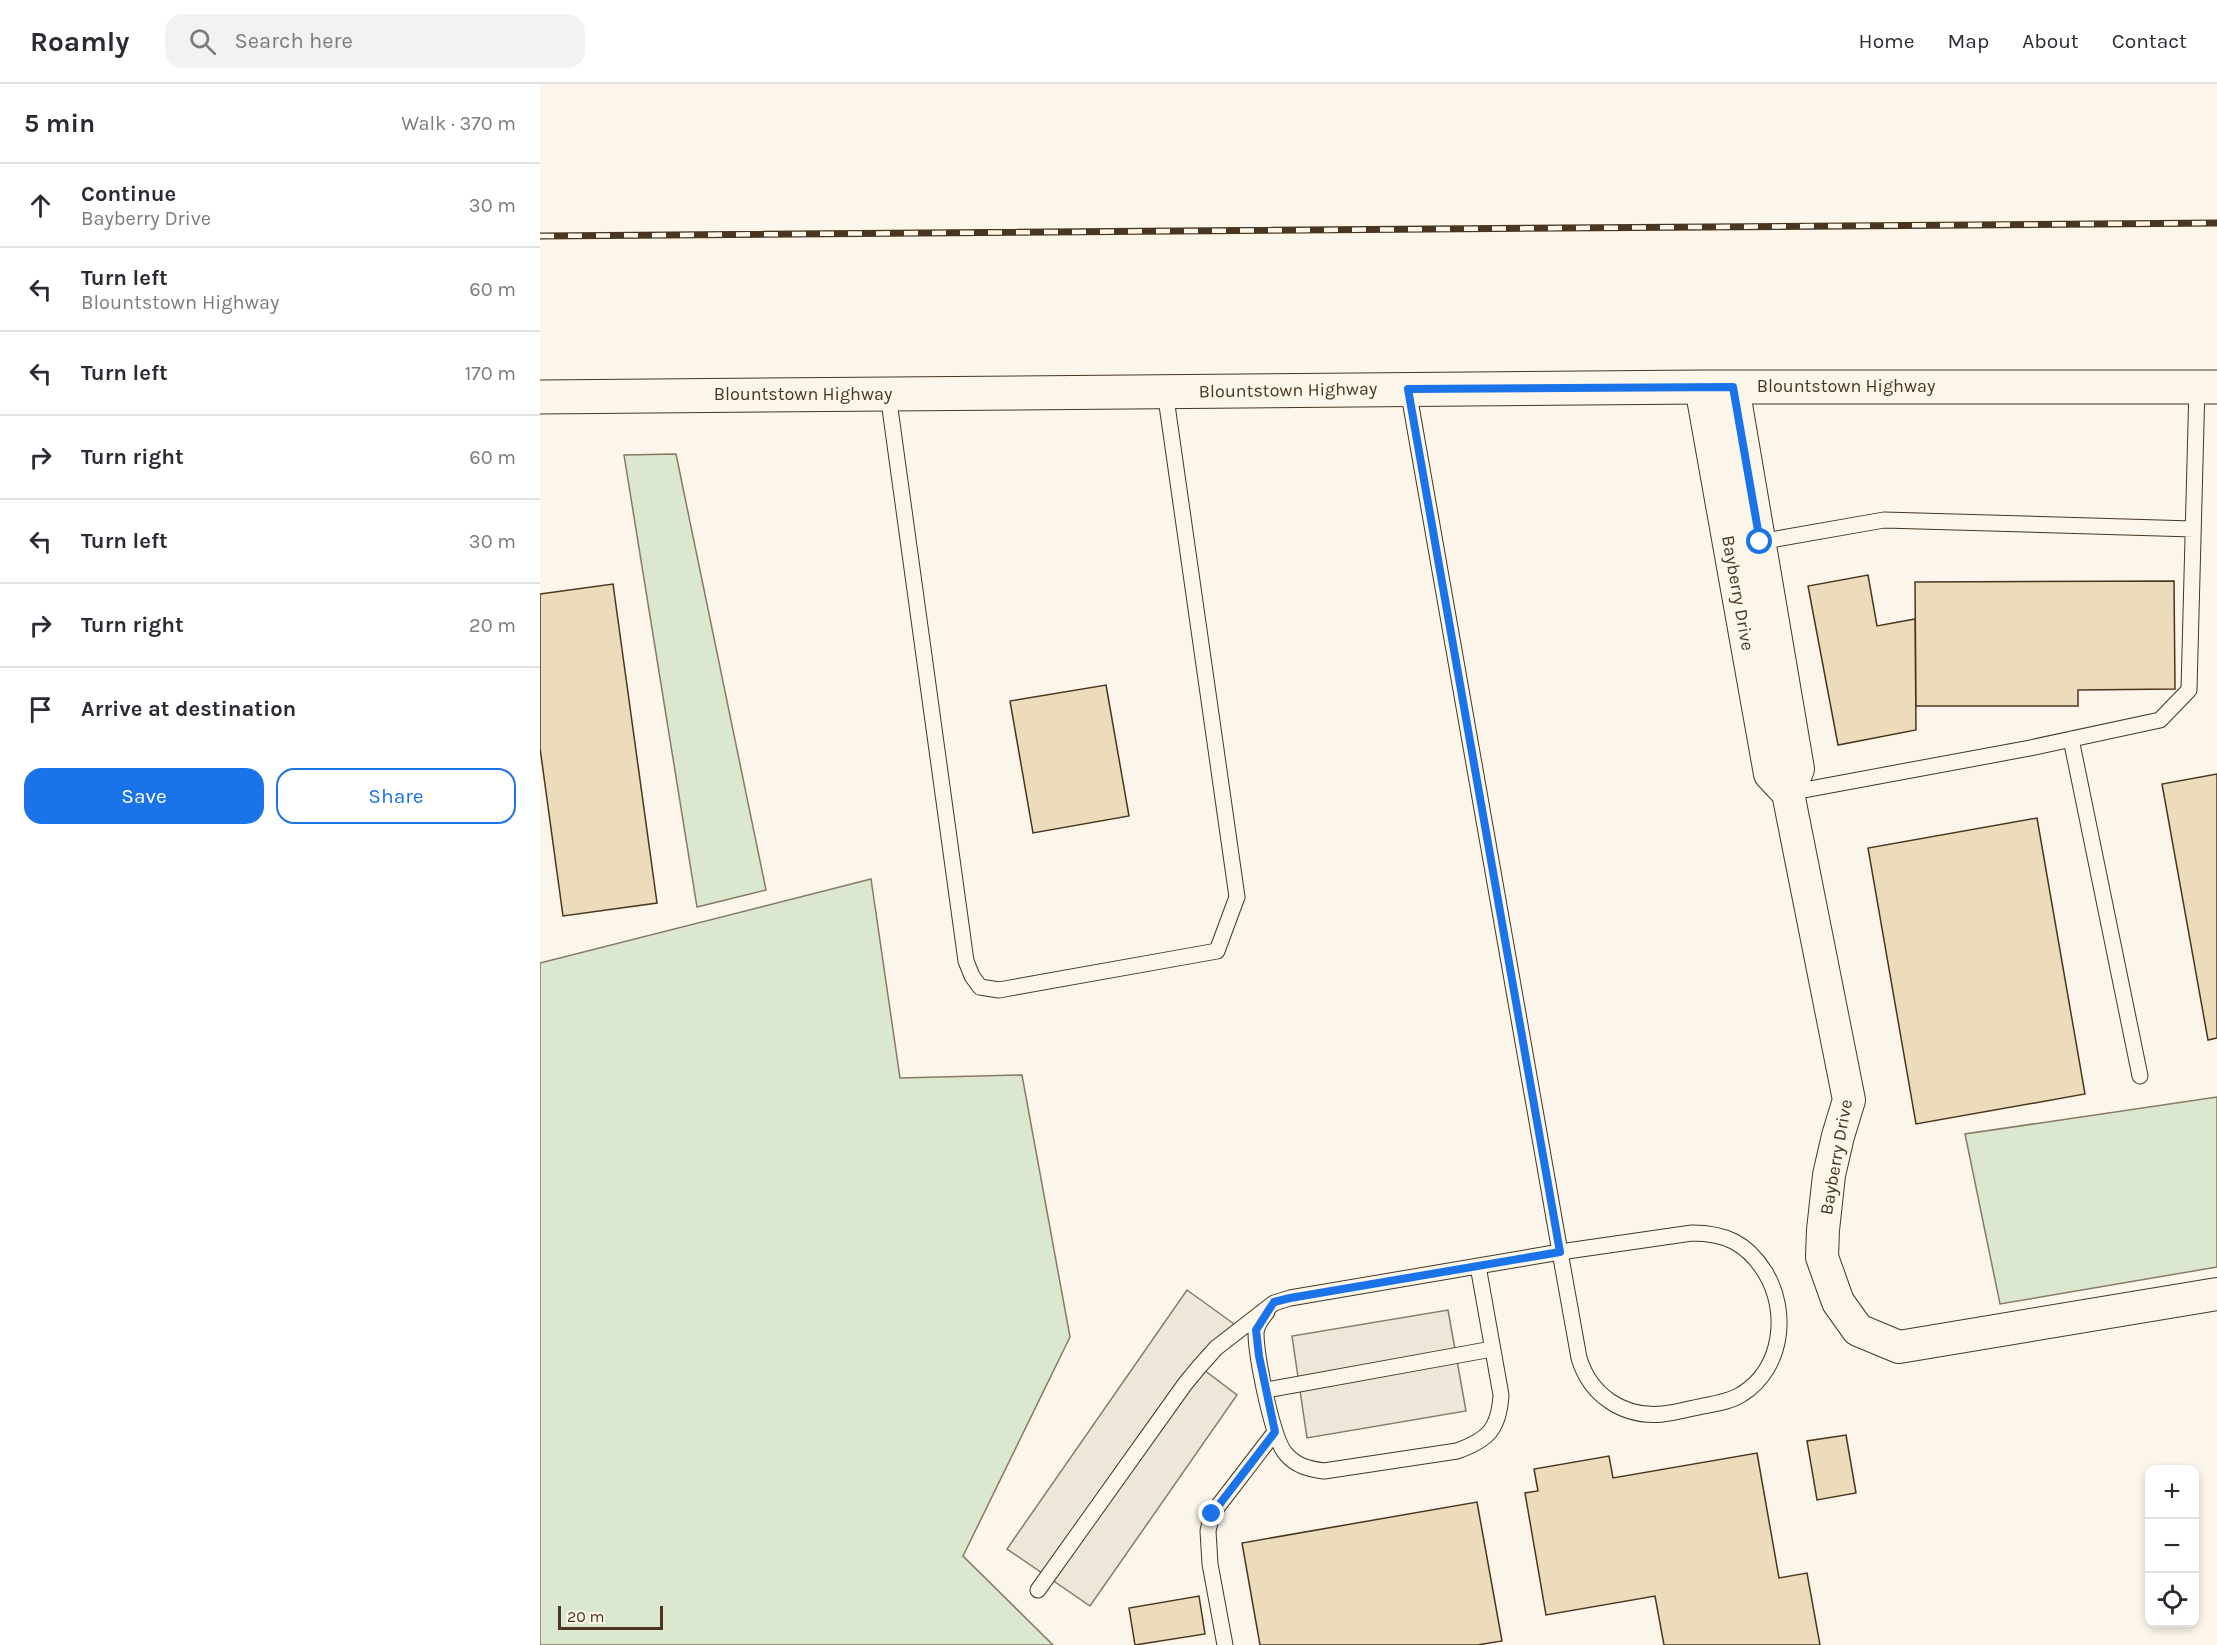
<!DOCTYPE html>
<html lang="en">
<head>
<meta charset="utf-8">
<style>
  :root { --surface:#fff; --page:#f2f2f3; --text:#2b2b33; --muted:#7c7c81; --line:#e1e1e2; --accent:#1a73e8 }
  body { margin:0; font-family:Karla,sans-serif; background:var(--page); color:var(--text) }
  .controls { position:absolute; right:18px; bottom:18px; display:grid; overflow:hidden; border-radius:12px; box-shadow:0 3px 9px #0003 }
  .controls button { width:54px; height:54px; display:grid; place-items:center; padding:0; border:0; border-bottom:2px solid var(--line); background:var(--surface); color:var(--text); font:30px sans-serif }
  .scale { position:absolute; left:18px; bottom:15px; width:105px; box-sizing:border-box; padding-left:6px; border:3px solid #4a3520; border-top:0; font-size:16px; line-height:21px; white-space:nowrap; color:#4a3520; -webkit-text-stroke:4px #fbf6e9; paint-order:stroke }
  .stop { position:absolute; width:18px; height:18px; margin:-14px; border:4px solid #1a73e8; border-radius:50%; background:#fff }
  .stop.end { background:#1a73e8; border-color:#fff; box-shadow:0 2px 6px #0008 }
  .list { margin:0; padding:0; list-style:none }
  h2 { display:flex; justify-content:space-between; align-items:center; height:78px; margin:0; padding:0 24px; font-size:26px }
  h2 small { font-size:20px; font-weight:400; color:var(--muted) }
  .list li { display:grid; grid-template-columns:39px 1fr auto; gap:18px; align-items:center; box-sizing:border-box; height:84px; padding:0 24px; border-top:2px solid var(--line) }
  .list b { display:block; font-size:22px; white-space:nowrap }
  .list p { margin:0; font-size:20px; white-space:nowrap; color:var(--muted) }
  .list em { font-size:20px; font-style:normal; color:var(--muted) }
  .actions { display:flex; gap:12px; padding:18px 24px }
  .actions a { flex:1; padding:14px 0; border:2px solid var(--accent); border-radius:18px; text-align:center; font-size:21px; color:var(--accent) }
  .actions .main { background:var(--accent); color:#fff }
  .icon { flex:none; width:33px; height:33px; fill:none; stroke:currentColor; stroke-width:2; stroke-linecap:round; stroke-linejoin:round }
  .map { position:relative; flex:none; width:1677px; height:1561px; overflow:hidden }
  header { display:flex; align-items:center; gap:36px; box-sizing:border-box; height:84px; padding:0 30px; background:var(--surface); border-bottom:2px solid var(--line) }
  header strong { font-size:28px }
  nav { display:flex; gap:33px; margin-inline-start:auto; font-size:21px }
  .search { width:420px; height:54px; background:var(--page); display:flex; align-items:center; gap:15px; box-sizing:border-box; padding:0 21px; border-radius:18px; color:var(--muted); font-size:22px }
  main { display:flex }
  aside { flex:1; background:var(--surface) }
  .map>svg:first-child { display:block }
</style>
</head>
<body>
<header>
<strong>Roamly</strong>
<div class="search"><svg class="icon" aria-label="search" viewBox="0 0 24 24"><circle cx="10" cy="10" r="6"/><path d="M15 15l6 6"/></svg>Search here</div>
<nav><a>Home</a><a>Map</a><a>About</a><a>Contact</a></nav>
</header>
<main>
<aside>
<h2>5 min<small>Walk · 370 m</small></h2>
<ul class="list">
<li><svg class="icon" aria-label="ahead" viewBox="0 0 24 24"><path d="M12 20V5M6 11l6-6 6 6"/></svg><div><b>Continue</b><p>Bayberry Drive</p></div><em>30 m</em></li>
<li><svg class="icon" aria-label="left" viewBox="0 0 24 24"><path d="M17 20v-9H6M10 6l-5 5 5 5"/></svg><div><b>Turn left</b><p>Blountstown Highway</p></div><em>60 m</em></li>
<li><svg class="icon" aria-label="left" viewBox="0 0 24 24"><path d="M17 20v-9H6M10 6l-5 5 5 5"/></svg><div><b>Turn left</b></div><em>170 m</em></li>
<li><svg class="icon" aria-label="right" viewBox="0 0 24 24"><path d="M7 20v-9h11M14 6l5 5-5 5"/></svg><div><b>Turn right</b></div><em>60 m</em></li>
<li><svg class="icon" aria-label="left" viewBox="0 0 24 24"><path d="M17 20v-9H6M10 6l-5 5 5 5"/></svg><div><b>Turn left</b></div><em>30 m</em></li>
<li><svg class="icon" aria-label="right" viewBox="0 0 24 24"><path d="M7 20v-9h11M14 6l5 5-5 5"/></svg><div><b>Turn right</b></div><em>20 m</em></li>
<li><svg class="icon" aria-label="arrive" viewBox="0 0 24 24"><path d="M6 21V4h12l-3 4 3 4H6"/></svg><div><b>Arrive at destination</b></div></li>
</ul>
<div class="actions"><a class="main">Save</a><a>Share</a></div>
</aside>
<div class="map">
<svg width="1677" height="1561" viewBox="0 0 1677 1561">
  <rect width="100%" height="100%" fill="#fbf6e9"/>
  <path fill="#dce7d0" stroke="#887966" stroke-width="1.5" d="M136,370l90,436 -69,17 -73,-452z
    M331,795l29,199 122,-3 48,262 -107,219 90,89h-513v-682z
    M1677,1013v170l-217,37 -35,-170z"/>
  <path fill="#ede7d9" stroke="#887966" stroke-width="1.5" d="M647,1206l54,39 -41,38 37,28 -147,211 -83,-57z
    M908,1226l18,101 -159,27 -15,-102z"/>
  <path fill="#ecdcbc" stroke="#4a3520" stroke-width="1.5" d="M1328,491l9,51 38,-7 1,111 -78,15 -30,-159z
    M1634,497l1,108 -97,1v16h-162l-1,-124z
    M73,500l44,319 -94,13 -23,-168v-154z
    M566,601l23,131 -96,17 -23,-132z
    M1677,690v264l-9,2 -46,-256z
    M1497,734l48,276 -169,30 -48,-276z
    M1306,1351l10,58 -39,7 -10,-59z
    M1217,1369l22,125 28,-5 13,72h-156l-9,-49 -109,19 -21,-122 13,-2 -4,-22 75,-13 4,22z
    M937,1418l25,139 -25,4h-217l-18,-102z
    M659,1512l6,38 -70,11 -6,-37z"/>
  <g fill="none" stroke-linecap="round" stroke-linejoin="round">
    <g stroke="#4a3520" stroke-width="17">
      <path id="lane" d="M348,310l78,567 6,15 8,11 19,3 218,-39 20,-54 -72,-506
        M1219,458l125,-22 309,9
        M1531,655l69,337
        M1248,709l242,-45 130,-28 29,-30 8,-304
        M727,1228c-5,6 -10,13 -11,20 0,23 16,107 30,122 10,12 23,15 38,17l133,-20c31,-11 42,-22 44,-56l-23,-129
        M726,1306l226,-41
        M498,1506l147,-206 14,-17 17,-19 58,-45 16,-5 270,-46 132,-19c33,0 55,10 73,39 24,39 18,96 -23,122 -13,9 -32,10 -48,14 -10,2 -21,5 -31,6 -40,4 -73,-19 -84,-56l-19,-106 -152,-863
        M685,1561l-15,-81 -2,-33 4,-17 63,-82"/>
    </g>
    <g stroke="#4a3520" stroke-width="34">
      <path id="street" d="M1161,303l69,387 18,19 61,307 -11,36 -9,39 -6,55 -1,27 16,45 20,28 41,17 318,-53
        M1193,303l65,382 -10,24"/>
    </g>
    <g stroke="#4a3520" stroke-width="35">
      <path id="primary" d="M0,313l1161,-10h516"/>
    </g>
    <use href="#lane" stroke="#fbf6e9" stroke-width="15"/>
    <use href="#street" stroke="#fbf6e9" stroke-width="32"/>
    <use href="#primary" stroke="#fbf6e9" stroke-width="33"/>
    <g stroke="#4a3520" stroke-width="7">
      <path id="rail" d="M0,152l1677,-13"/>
    </g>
    <use href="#rail" stroke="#fbf6e9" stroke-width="4.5" stroke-dasharray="14" stroke-linecap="butt"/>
  </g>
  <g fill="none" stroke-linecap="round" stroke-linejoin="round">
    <path stroke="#1a73e8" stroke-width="8" d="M672,1430l63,-82 -16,-76 -3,-26 18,-28 16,-4 270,-46 -152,-863 325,-2 27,155"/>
  </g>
  <g text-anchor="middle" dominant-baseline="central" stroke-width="4.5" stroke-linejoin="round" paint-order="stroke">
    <g font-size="18" fill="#4a3520" stroke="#fbf6e9">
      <text x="1306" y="302">Blountstown Highway</text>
      <text transform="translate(748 306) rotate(-1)">Blountstown Highway</text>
      <text x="263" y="310">Blountstown Highway</text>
      <text transform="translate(1198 509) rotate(80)">Bayberry Drive</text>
      <text transform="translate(1296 1073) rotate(-80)">Bayberry Drive</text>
    </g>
  </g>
</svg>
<div class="controls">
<button>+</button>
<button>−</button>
<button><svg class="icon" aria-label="locate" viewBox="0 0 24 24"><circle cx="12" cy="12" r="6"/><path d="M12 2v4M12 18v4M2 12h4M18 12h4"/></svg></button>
</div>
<div class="scale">20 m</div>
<div class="stop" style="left:1220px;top:458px"></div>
<div class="stop end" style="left:672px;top:1430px"></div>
</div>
</main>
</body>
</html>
